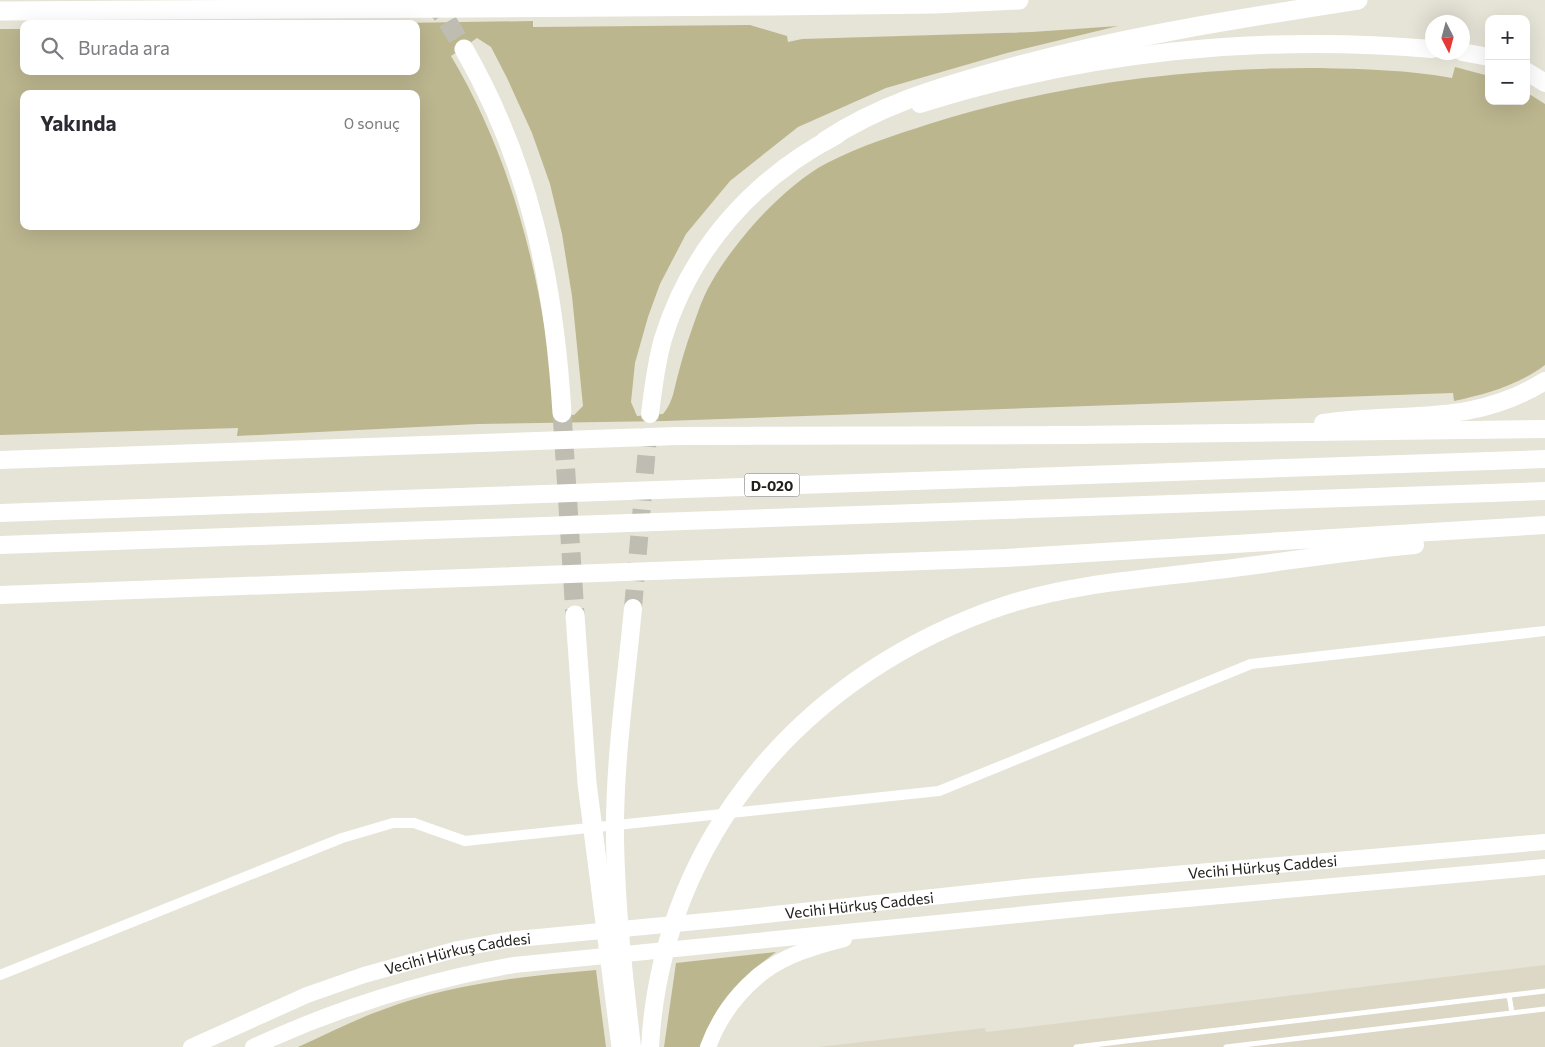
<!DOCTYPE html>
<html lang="tr">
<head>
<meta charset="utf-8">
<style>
  :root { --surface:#fff; --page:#f2f2f3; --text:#2b2b33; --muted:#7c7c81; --line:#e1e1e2 }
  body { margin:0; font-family:Commissioner,sans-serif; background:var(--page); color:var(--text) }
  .controls { position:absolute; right:15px; top:15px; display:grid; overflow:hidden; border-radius:10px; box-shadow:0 5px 20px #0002 }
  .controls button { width:45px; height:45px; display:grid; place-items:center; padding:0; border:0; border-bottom:1px solid var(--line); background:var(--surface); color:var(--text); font:25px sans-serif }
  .compass { position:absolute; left:1425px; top:15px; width:45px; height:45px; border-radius:50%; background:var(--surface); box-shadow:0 5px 20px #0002; rotate:174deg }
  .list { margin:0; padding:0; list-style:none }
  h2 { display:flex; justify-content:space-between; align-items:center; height:65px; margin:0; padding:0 20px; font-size:21px }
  h2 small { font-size:16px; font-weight:400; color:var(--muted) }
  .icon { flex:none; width:28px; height:28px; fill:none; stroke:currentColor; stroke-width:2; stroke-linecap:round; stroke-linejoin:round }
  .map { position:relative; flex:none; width:1545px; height:1047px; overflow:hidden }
  .search { position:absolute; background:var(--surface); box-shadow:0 5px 20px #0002; left:20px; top:20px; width:400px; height:55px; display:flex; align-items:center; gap:12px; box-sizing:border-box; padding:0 18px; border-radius:10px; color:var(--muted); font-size:19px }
  .panel { position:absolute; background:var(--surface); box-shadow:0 5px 20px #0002; left:20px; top:90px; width:400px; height:140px; border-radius:10px }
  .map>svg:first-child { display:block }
</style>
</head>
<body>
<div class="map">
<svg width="1545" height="1047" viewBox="0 0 1545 1047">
  <rect width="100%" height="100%" fill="#e6e4d7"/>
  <path fill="#dcd8c5" d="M1545,965v82h-727l167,-19 1,4z"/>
  <path fill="#bcb68f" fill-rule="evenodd" d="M533,21v6l217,-2 37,11 1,6 14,-3 230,-7 86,-6 -111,27 -121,35 -88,39 -68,54 -44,53 -26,50 -12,33 -13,46 -4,39 6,14 26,-2c11,-13 11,-27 16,-43 5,-20 12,-40 19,-59 10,-30 30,-57 50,-81 20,-24 52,-54 79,-68 33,-17 68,-28 102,-39 126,-40 259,-57 390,-56 44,1 90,2 133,10l3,-11 34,9v25h37v-9l19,12v261c-27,20 -58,29 -91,36l-1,-8 -788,28 -187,3 -241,12 1,-8 -238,7v-406h24v42h392v-47h-79zM477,38l14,9 16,31 25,55 18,51 12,50 10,62 11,110 -9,9h-18c-12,-125 -40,-250 -105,-359zM24,94h392v132h-392z
    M776,952l-26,20 1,2 -46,61 -5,12h-36l12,-84z
    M596,970l10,77h-308c28,-12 55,-27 84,-37 69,-26 141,-34 214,-40z"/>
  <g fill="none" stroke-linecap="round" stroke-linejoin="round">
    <path stroke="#bfbdb2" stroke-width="18" stroke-dasharray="18 9" stroke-linecap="butt" d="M633,608l17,-194"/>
    <path stroke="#bfbdb2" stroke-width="19" stroke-dasharray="19 9" stroke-linecap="butt" d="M430,0l16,19 18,30
      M562,413l13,202"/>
    <path stroke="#fff" stroke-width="5" d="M1509,995l3,18
      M1076,1047l469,-56
      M1226,1047l319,-38"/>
    <path stroke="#fff" stroke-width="10" d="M0,975l342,-137 51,-15h21l51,18 474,-50 312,-127 294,-33"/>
    <g stroke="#fff" stroke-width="16">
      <path id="s1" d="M191,1047l116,-52 57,-20 94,-26 49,-9 231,-22 287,-31 520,-45"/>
      <path d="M253,1047c84,-39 170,-66 261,-82l594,-59 437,-39"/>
      <path d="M708,1047c14,-38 43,-73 81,-90 17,-8 37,-13 55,-18"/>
    </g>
    <path stroke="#fff" stroke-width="18" d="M1462,52l27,5
      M1526,71l19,12
      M920,104c165,-52 340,-70 512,-55
      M650,414c3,-25 6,-51 13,-75 28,-91 91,-161 174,-204
      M1323,423c81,-12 148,4 222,-42
      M0,460l677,-24 400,-1 468,-6
      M0,513l1545,-54
      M0,545l1545,-54
      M0,595l1006,-37 539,-33
      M632,1047c-8,-69 -16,-139 -17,-208 -1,-77 11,-155 18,-231
      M650,1047c12,-212 157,-376 356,-442 68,-22 140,-26 211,-35 66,-8 132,-19 198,-25"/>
    <path stroke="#fff" stroke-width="19" d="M0,11l773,-5 161,-2 85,-4
      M464,49c66,115 90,233 98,364
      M825,141c53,-35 109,-52 170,-69 119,-34 241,-53 363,-72
      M575,615l12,168 34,264"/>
  </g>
  <g text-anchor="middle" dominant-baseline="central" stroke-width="5" stroke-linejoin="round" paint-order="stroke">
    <rect fill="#fff" stroke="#646360" stroke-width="1" x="744.5" y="473.5" width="55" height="23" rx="4"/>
    <g font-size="14" font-weight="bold" fill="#21201c">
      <text x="772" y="485">D-020</text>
    </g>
    <g font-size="15" fill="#21201c" stroke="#fff">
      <text stroke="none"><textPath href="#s1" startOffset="1094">Vecihi Hürkuş Caddesi</textPath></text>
      <text stroke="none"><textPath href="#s1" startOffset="689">Vecihi Hürkuş Caddesi</textPath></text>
      <text stroke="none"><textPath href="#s1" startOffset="284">Vecihi Hürkuş Caddesi</textPath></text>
    </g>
  </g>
</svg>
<div class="controls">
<button>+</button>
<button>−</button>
</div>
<svg class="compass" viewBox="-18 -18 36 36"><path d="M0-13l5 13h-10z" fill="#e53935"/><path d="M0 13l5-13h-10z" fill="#7c7c81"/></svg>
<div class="search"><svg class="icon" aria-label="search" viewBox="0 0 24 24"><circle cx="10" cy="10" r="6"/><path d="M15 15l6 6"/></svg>Burada ara</div>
<section class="panel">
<h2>Yakında<small>0 sonuç</small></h2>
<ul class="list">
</ul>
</section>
</div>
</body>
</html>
